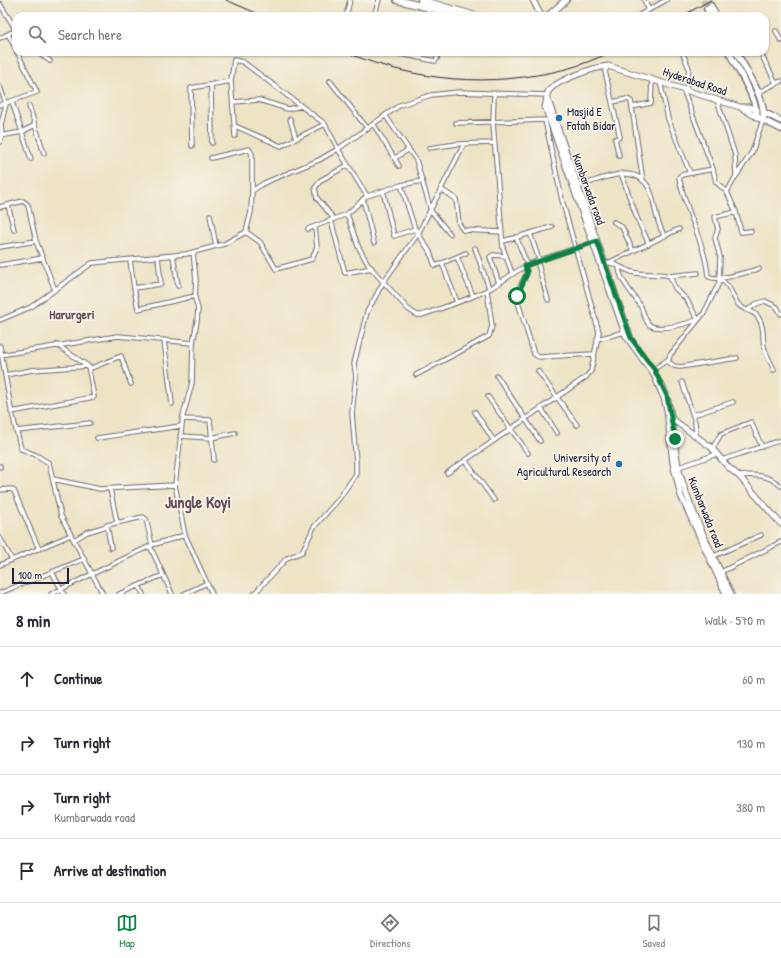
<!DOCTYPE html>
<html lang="en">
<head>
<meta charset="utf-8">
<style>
  :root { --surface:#fff; --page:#f2f2f3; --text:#2b2b33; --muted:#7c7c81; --line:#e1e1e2; --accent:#0b8043 }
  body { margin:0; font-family:"Patrick Hand",sans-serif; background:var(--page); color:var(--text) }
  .scale { position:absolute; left:12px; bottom:10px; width:57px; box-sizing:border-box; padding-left:4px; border:2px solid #22223b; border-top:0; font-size:11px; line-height:14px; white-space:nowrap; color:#22223b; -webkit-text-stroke:3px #f7f3e8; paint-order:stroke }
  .stop { position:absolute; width:12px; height:12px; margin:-9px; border:3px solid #0b8043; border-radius:50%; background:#fff }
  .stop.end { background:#0b8043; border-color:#fff; box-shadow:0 1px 4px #0008 }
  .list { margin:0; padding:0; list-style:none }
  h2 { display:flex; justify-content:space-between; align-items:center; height:52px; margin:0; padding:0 16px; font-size:17px }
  h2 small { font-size:13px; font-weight:400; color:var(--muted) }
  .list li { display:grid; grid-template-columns:26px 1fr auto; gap:12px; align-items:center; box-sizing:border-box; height:64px; padding:0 16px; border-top:1px solid var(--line) }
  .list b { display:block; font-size:15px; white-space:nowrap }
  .list p { margin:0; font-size:13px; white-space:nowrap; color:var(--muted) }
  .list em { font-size:13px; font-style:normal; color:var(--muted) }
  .icon { flex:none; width:22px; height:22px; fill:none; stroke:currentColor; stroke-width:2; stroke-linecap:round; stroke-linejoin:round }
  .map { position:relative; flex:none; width:781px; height:594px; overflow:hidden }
  .search { position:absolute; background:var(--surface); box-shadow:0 1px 3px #0004; left:12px; right:12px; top:12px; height:44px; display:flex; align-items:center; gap:10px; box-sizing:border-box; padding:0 14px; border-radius:12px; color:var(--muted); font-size:15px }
  .sheet { height:308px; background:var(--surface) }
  nav { display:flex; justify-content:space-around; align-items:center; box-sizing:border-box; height:56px; border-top:1px solid var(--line); background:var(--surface); font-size:11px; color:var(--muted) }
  nav a { display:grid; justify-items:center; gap:2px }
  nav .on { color:var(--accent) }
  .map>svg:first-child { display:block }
</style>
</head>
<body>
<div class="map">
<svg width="781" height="594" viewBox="0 0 781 594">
  <rect width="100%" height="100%" fill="#f7f3e8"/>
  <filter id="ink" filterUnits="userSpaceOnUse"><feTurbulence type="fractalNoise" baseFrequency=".025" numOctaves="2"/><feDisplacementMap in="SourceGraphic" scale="8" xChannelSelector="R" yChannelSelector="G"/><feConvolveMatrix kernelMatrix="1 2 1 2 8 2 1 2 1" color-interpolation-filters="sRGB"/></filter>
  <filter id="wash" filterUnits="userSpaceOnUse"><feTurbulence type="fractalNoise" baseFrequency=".012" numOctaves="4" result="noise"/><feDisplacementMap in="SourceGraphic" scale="16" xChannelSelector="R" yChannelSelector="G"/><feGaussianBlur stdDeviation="0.9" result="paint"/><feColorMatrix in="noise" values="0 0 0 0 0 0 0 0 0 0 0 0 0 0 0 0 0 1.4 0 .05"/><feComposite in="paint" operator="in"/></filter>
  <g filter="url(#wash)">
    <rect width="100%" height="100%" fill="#ede4c6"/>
  </g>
  <g filter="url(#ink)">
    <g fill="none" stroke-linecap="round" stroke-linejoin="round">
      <path stroke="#c4bdaa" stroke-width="5.5" stroke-dasharray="5.5 3" stroke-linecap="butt" d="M703,0l4,9
        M708,0l3,6"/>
      <g stroke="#69666c" stroke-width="5.5">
        <path id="street" d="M644,0l5,10
          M0,4l16,26
          M346,16l4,-16
          M374,16l5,-16
          M427,16l3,-9
          M638,16l28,-16
          M776,31l5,10
          M8,34l8,15
          M0,38l16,-8
          M37,52l13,9
          M391,52l44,9 2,-2v-7
          M682,52l7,16 -3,22
          M760,52l16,31
          M608,66l-3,5 15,66 -5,2 4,17
          M330,81l38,48
          M660,81l8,38 22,54
          M211,85l1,58
          M0,87l6,17 -5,20 1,12 -2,6
          M683,89l30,80 -32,6 -2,2c6,34 26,65 29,99 9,7 40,-5 51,-7
          M757,93l24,-12
          M494,95l-1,28 10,125 9,25
          M12,102l19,57
          M233,102l26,-2 29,9 13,-3
          M612,102l15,-3 4,2 12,80
          M0,105l37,-13 -20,-40
          M29,106l6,19
          M632,107l19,-4 1,-24
          M385,115l31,45 15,51 19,23
          M290,119l6,20
          M456,123l89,-3
          M374,125l25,41
          M235,126l46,20 44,-22
          M0,136l22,-4 13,-7 9,28
          M235,136l-4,-55 3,-21 9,2 82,62 13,25 29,47 -20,18 11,32 11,20 39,43 9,6h5c22,-8 46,-15 67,-26 17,-9 30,-22 48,-28
          M192,146l-1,-58 40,-7
          M429,148l28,-4 37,-1
          M211,158l38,-9 3,5v37
          M395,158l13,-8
          M713,169l3,13 11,10
          M621,173l16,45 12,26
          M737,175l15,-23 11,-32
          M401,185l21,-4
          M577,187c25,-8 64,-29 75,9 4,15 4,25 12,39
          M442,190l14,9 3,25 4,6 39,2
          M383,191l11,45 21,-7 15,23 5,14 31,-13
          M367,196l34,-11 14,44
          M363,199l11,44
          M8,205l6,25
          M0,207l23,-6 5,4 8,36 19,49
          M736,212l5,20 10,-1
          M210,215l6,31
          M334,219l-17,-21 -2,-10 6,-8 27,-15
          M331,220l14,53 27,-5
          M614,222l8,5 11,24
          M308,229l39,-15
          M246,232l14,10 16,27 36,-10 5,-12 -2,-20
          M530,233l9,27
          M516,237l11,27
          M503,241l49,-14
          M0,247l36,-6
          M475,248l14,40
          M193,252l3,28 -1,18 3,11 -1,12 -4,22 -1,40 -9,33 -8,69 10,50 27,59
          M173,255l5,31
          M158,257l3,27 -27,4 4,21 57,-13
          M457,257l16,39
          M130,260l4,28
          M610,262l69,-33
          M442,263l15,39
          M605,263c9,-2 18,7 27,9 13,4 26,0 38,4l5,12 12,12 11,20
          M0,265l43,-7
          M525,266l2,7 -10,19v7l17,55 5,3 55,-3
          M619,267c0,13 16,29 22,40 3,6 4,16 10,19 12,5 34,-2 46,-6
          M670,276l28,-3
          M719,279c12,5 12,17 20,26 5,6 14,5 19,12 7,11 4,19 6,30 2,8 7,15 10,23
          M499,283l-9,-26 3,-2 12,1
          M548,300l-11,-39 57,-19
          M748,310l8,-6 9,-3 12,6 4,7
          M0,320l31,-13 61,-44 94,-9 38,-10 22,-12 5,-20 1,-21 12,-8 55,-23 19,-11 62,-44 31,-10 28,-3 88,3
          M597,339l28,-7
          M164,340l8,64
          M0,346l11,63 10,40 15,6 13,8 12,53 10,19
          M0,355l118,-19 75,7
          M667,361l7,5 6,1 57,-9
          M89,369l32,-13 10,28
          M654,369l15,-10 1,-4 34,-42 15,-30 1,-26 -5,-19 3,-9 -3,-12 21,-5 -9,-20 9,-16 -1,-21 -18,-55
          M538,371l39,54
          M5,375l27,-5 56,-4
          M416,375l73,-39 3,-10 -5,-36
          M497,376l43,65
          M682,382l13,40 1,13
          M488,397l40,56
          M541,408l16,25
          M11,412l83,-15 -6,-31 -31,-21
          M475,412l19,29
          M693,415l40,-13
          M182,419l28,1 4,40
          M16,431l74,-8
          M180,436l31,2 24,-5
          M97,438l84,-12
          M712,449l9,-15 30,-12 11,25
          M465,460l29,40
          M722,460l59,-20
          M0,466v1
          M679,467l38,-13
          M447,473l139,-96 5,-6 8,-39 -37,-132 -17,-80
          M739,476c16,-2 30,-1 42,10
          M53,479l47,10 75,-4
          M110,489l7,33
          M0,490l11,-1 3,2 25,58
          M0,538l12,22
          M74,540l13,-8 20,-6
          M150,546l22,48
          M111,548l-4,-23 36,-8 3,2 6,26
          M714,556l47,-21
          M0,565l71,-30 32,59
          M52,572l12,22
          M721,572l60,-30
          M139,586l4,8
          M0,593l84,-34
          M51,594l101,-49 33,-10
          M119,594l44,-19
          M184,594l23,-11
          M254,594l33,-36 15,-6 12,-25 24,-27 18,-26v-12l-4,-49 4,-37 -2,-12 13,-52 17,-31 34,-47 46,-90"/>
      </g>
      <g stroke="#69666c" stroke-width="7">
        <path id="secondary" d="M533,0l8,16
          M548,100l84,242
          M740,107h9l8,3
          M662,385c13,28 10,59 18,89 12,41 33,81 51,120
          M672,419l39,28 17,20 11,9 42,48
          M726,594l-45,-98 -8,-32 -6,-54 -3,-12 -10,-23 -28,-39 -81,-229c2,-5 1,-11 3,-15 6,-11 47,-25 60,-26l109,34 23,7 17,10"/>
      </g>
      <g stroke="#69666c" stroke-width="8">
        <path id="primary" d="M711,6l5,10
          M707,9l4,7
          M729,52c8,17 28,46 28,65l24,12
          M736,52c10,18 31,48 27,68
          M763,112l18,9"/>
      </g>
      <g stroke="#69666c" stroke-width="8">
        <path id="highway" d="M397,0l65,16
          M421,0l55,16
          M548,16l18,-16"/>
      </g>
      <use href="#street" stroke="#fff" stroke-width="3.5"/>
      <use href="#secondary" stroke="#fff" stroke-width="5"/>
      <use href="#primary" stroke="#fff" stroke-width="5.5"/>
      <use href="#highway" stroke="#fff" stroke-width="6"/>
      <path stroke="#22223b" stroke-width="1" d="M226,0l37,16
        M682,16l29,-16
        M345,52c72,30 145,36 221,17 16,-4 31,-11 46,-17"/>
    </g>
  </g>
  <g fill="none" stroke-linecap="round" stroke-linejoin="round" filter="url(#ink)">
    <path stroke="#0b8043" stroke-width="5" d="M517,296l10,-23 -2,-7 72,-25 34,97 23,31 13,27 8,43"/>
  </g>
  <g fill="#1f6fb2" stroke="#f7f3e8" stroke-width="1.5">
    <circle cx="559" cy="118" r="4"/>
    <circle cx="619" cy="464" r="4"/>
  </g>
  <g text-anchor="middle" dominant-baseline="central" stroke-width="3.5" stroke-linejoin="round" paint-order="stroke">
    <g font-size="12" fill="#22223b" stroke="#f7f3e8">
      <text transform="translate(695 81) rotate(18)">Hyderabad Road</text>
      <text transform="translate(589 189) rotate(70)">Kumbarwada road</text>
      <text transform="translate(706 512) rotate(68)">Kumbarwada road</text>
    </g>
    <g font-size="12" fill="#22223b" stroke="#f7f3e8" text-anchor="start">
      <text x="567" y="111">Masjid E<tspan x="567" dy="14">Fatah Bidar</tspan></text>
      <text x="611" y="457" text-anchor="end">University of<tspan x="611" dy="14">Agricultural Research</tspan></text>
    </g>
    <g font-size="13" font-weight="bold" fill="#67505b" stroke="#f7f3e8">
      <text x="72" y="314">Harurgeri</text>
    </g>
    <g font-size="16" font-weight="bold" fill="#67505b" stroke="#f7f3e8">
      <text x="198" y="502">Jungle Koyi</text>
    </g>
  </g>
</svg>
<div class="scale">100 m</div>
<div class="stop" style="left:517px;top:296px"></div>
<div class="stop end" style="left:675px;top:439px"></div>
<div class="search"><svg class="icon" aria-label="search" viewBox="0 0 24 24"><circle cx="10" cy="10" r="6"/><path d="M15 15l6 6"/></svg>Search here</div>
</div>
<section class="sheet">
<h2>8 min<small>Walk · 570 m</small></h2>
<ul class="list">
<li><svg class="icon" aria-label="ahead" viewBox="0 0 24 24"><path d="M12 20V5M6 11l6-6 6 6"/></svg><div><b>Continue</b></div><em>60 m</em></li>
<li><svg class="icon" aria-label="right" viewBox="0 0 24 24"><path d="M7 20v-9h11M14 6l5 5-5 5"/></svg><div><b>Turn right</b></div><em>130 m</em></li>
<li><svg class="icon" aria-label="right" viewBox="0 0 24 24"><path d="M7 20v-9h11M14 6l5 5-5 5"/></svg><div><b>Turn right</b><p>Kumbarwada road</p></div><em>380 m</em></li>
<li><svg class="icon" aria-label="arrive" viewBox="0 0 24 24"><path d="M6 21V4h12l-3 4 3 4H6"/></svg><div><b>Arrive at destination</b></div></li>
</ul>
</section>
<nav>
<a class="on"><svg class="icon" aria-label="map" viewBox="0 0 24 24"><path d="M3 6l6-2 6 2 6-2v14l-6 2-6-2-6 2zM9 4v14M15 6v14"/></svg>Map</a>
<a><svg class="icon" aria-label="directions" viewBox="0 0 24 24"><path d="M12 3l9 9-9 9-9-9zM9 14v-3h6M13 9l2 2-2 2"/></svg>Directions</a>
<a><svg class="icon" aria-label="saved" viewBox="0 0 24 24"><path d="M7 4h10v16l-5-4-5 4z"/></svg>Saved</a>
</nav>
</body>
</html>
